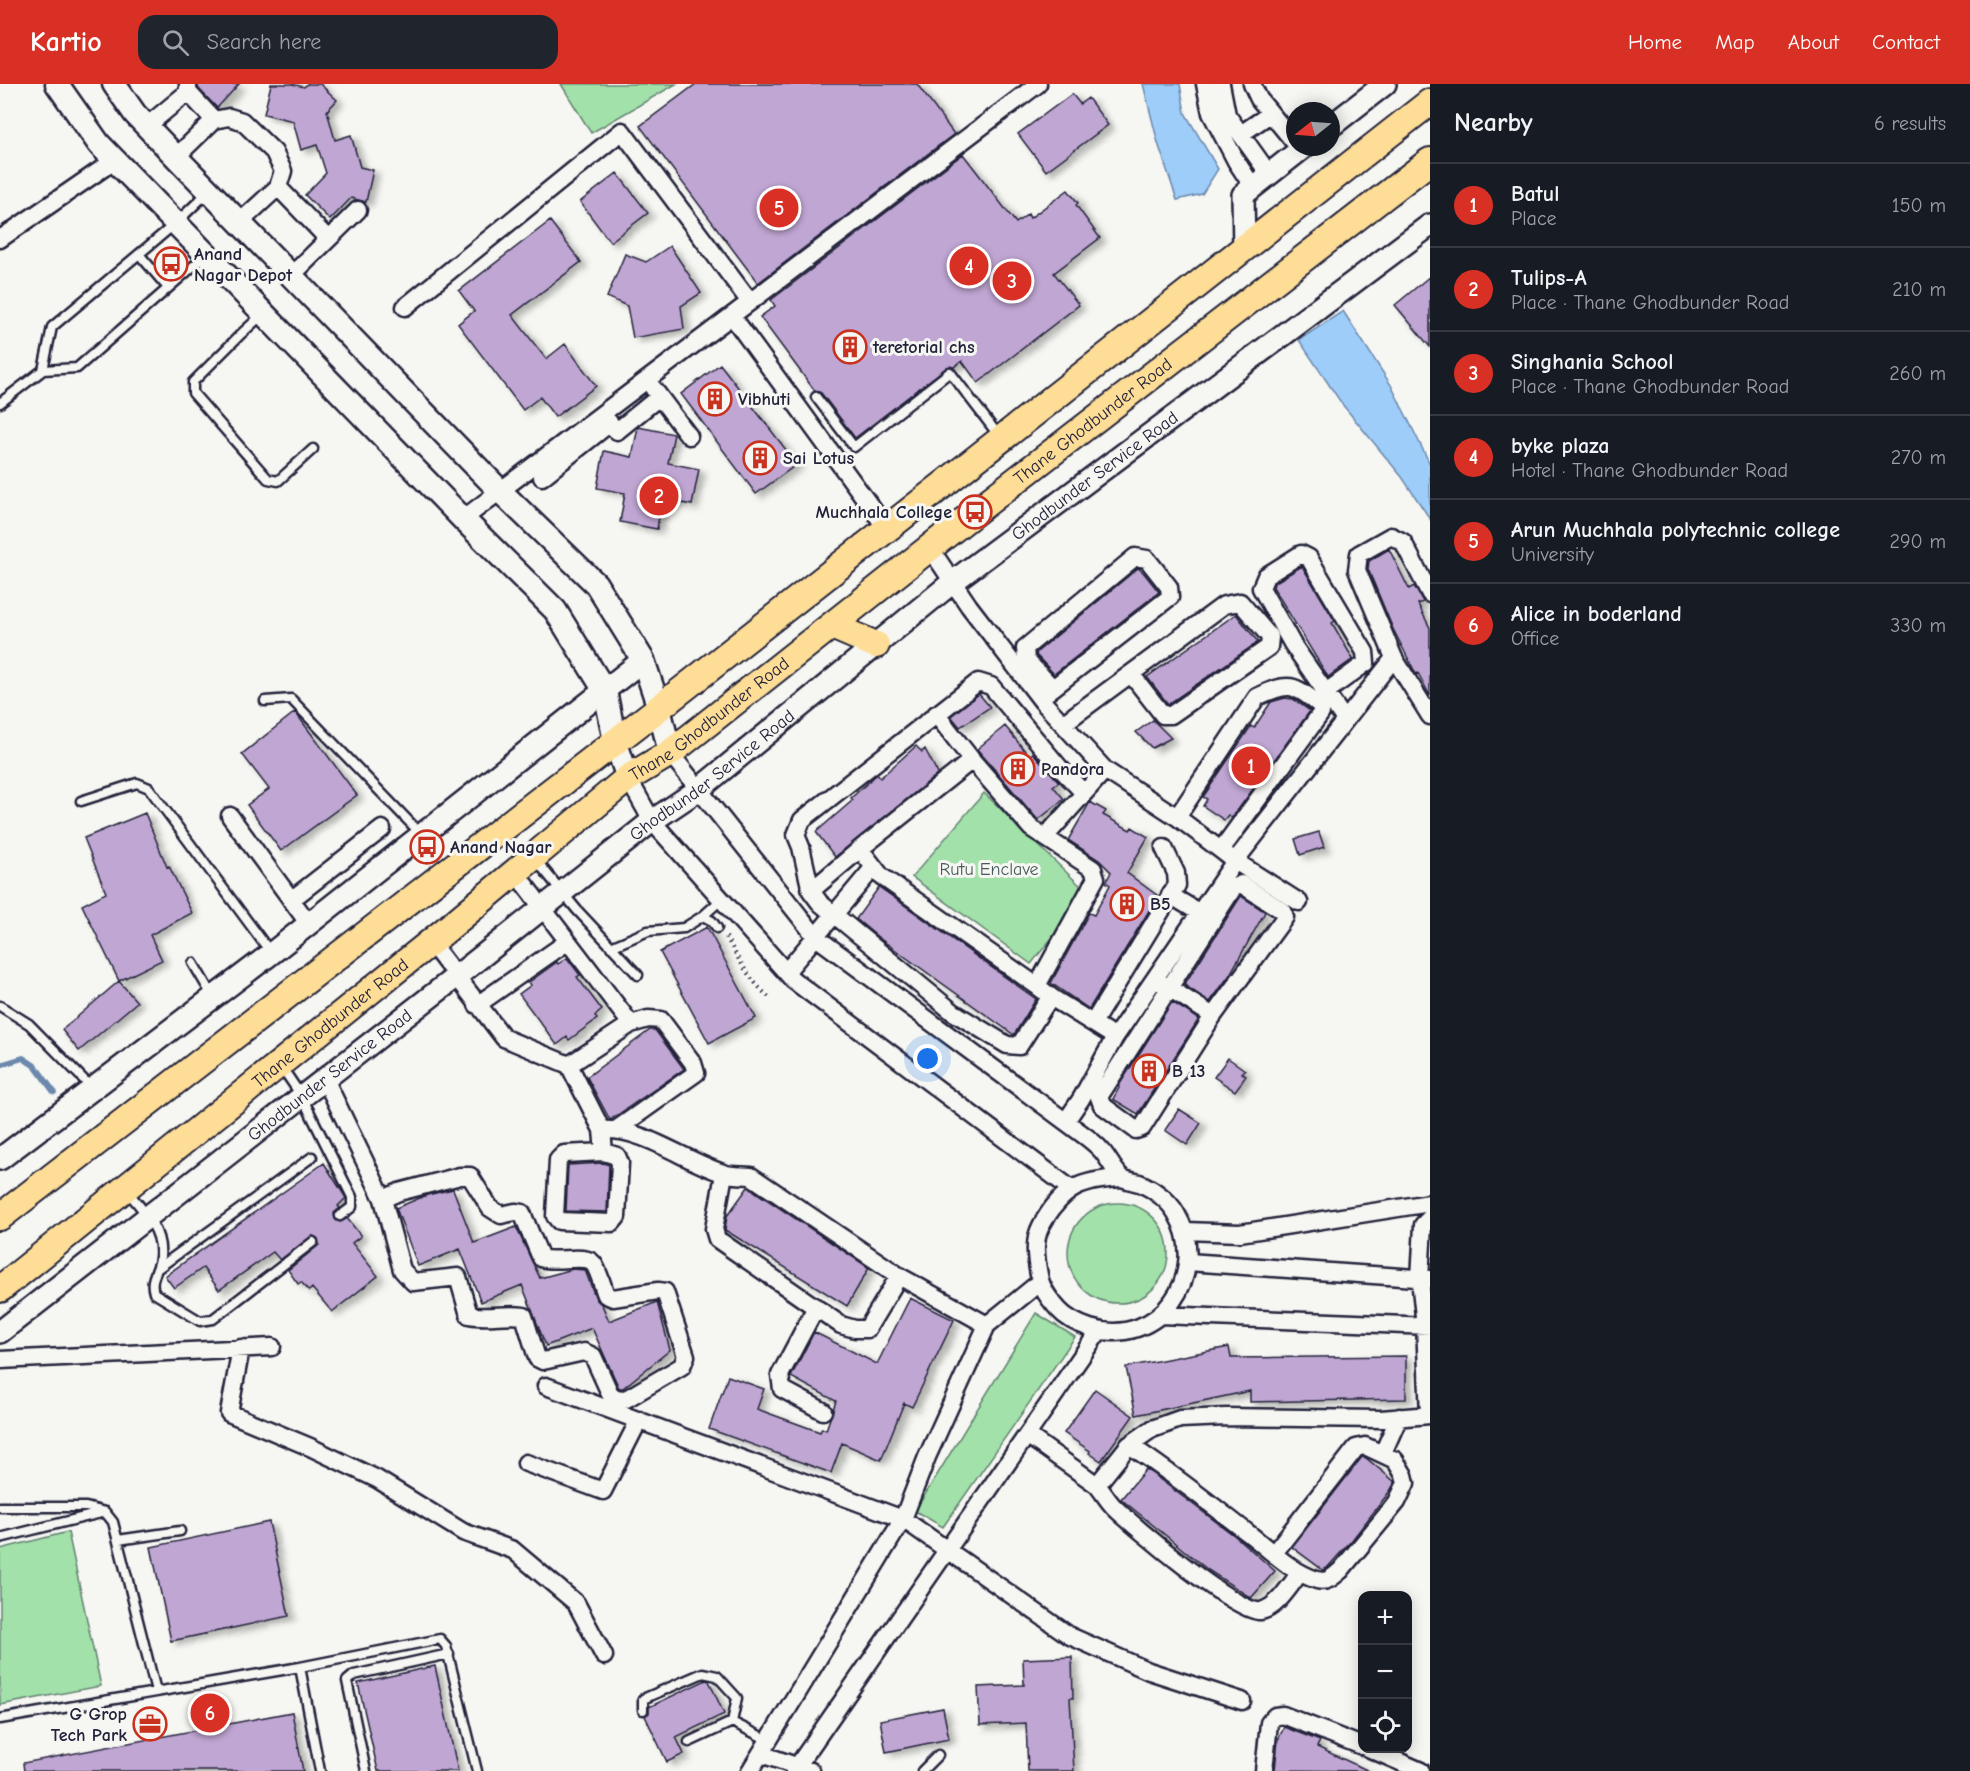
<!DOCTYPE html>
<html lang="en">
<head>
<meta charset="utf-8">
<style>
  :root { --surface:#171b24; --page:#20242c; --text:#f1f3f6; --muted:#9ea1a6; --line:#363941; --accent:#d93025 }
  body { margin:0; font-family:"Comic Neue",sans-serif; background:var(--page); color:var(--text) }
  .controls { position:absolute; right:18px; bottom:18px; display:grid; overflow:hidden; border-radius:12px; box-shadow:0 3px 15px #0003 }
  .controls button { width:54px; height:54px; display:grid; place-items:center; padding:0; border:0; border-bottom:2px solid var(--line); background:var(--surface); color:var(--text); font:30px sans-serif }
  .compass { position:absolute; left:1286px; top:18px; width:54px; height:54px; border-radius:50%; background:var(--surface); box-shadow:0 3px 15px #0003; rotate:253deg }
  .you { position:absolute; left:928px; top:975px; width:21px; height:21px; margin:-15px; border:4px solid #fff; border-radius:50%; background:#1a73e8; box-shadow:0 0 0 9px #1a73e833 }
  .badge { display:grid; place-items:center; width:39px; height:39px; border-radius:50%; background:var(--accent); color:#fff; font-size:20px; font-weight:700 }
  .pin { position:absolute; translate:-50% -50%; border:3px solid #fff; box-shadow:0 2px 6px #0006 }
  .list { margin:0; padding:0; list-style:none }
  h2 { display:flex; justify-content:space-between; align-items:center; height:78px; margin:0; padding:0 24px; font-size:26px }
  h2 small { font-size:20px; font-weight:400; color:var(--muted) }
  .list li { display:grid; grid-template-columns:39px 1fr auto; gap:18px; align-items:center; box-sizing:border-box; height:84px; padding:0 24px; border-top:2px solid var(--line) }
  .list b { display:block; font-size:22px; white-space:nowrap }
  .list p { margin:0; font-size:20px; white-space:nowrap; color:var(--muted) }
  .list em { font-size:20px; font-style:normal; color:var(--muted) }
  .icon { flex:none; width:33px; height:33px; fill:none; stroke:currentColor; stroke-width:2; stroke-linecap:round; stroke-linejoin:round }
  .map { position:relative; flex:none; width:1430px; height:1687px; overflow:hidden }
  header { display:flex; align-items:center; gap:36px; box-sizing:border-box; height:84px; padding:0 30px; background:var(--accent); color:#fff }
  header strong { font-size:28px }
  nav { display:flex; gap:33px; margin-inline-start:auto; font-size:21px }
  .search { width:420px; height:54px; background:var(--page); display:flex; align-items:center; gap:15px; box-sizing:border-box; padding:0 21px; border-radius:18px; color:var(--muted); font-size:22px }
  main { display:flex }
  aside { flex:1; background:var(--surface) }
  .map>svg:first-child { display:block }
</style>
</head>
<body>
<header>
<strong>Kartio</strong>
<div class="search"><svg class="icon" aria-label="search" viewBox="0 0 24 24"><circle cx="10" cy="10" r="6"/><path d="M15 15l6 6"/></svg>Search here</div>
<nav><a>Home</a><a>Map</a><a>About</a><a>Contact</a></nav>
</header>
<main>
<div class="map">
<svg width="1430" height="1687" viewBox="0 0 1430 1687">
  <defs>
    <filter id="shadow"><feDropShadow dx="6" dy="4" stdDeviation="3" flood-color="#0004"/></filter>
  </defs>
  <rect width="100%" height="100%" fill="#f6f6f2"/>
  <filter id="ink" filterUnits="userSpaceOnUse"><feTurbulence type="fractalNoise" baseFrequency=".0167" numOctaves="2"/><feDisplacementMap in="SourceGraphic" scale="12" xChannelSelector="R" yChannelSelector="G"/><feConvolveMatrix kernelMatrix="1 2 1 2 8 2 1 2 1" color-interpolation-filters="sRGB"/></filter>
  <g filter="url(#ink)">
    <path fill="#a2e1a9" stroke="#628272" stroke-width="1.5" d="M561,0h115l-85,49z
      M984,709l104,100 -57,71 -119,-87z
      M1068 1169a50 50 0 1 1 100 0a50 50 0 1 1-100 0Z
      M1036,1229l39,24 -132,190 -28,-16z
      M68,1448l33,154 -101,19v-156z"/>
    <path fill="#9ecdf9" stroke="#6c89ad" stroke-width="1.5" d="M1143,0h37l5,29 33,56 -16,25 -25,6 -19,-57z
      M1343,227l48,74 39,79v55l-28,-42 -60,-73 -43,-64z"/>
    <g fill="none" stroke-linecap="round" stroke-linejoin="round">
      <path stroke="#6c89ad" stroke-width="6" d="M0,981l23,-7 12,8 19,26"/>
    </g>
    <path fill="#c0a6d3" stroke="#22223b" stroke-width="1.5" filter="url(#shadow)" d="M198,0h41l-22,24 -19,-20z
      M271,0h21l12,3 3,-3h13l17,16 -10,11 8,29 16,-5 9,32 13,3 -7,32 -15,-4 -21,22 -25,-25 21,-22 -9,-28 -16,5 -8,-29 -29,-7z
      M696,0h221l37,50 -196,149 -118,-157z
      M1072,10l8,10 8,-6 20,27 -62,46 -28,-37z
      M963,70l53,69 12,-9 2,4 38,-28 10,13 -2,2 24,33 -46,35 25,32 -101,78 -16,-22 -8,6h-7l-92,71 -34,-45 -6,-2 -55,-74 15,-11 -4,-6z
      M617,89l31,40 -38,29 -30,-40z
      M550,137l31,41 -69,53 34,44 19,-15 31,42 -41,31 -15,-20 -17,13 -65,-86 16,-13 -15,-20z
      M670,162l31,47 -20,13 3,23 -51,9 -6,-32 -20,-9 18,-43 21,8z
      M1430,192v71l-35,-42z
      M720,280l77,100 -41,30 -75,-100z
      M638,343l36,7 -6,29 31,6 -7,36 -30,-6 -5,30 -37,-7 5,-29 -28,-5 7,-37 28,6z
      M1389,465l20,40 5,-3 9,16 -5,2 12,24v68l-12,-23 -2,1 -2,-4 -21,-41 -25,-60 1,-8z
      M1302,482l33,55 -3,2 21,36 -25,18 -55,-90 1,-4z
      M1138,484l5,4 16,20 -105,82 -18,-19 1,-3z
      M1236,530l22,28 -90,62 -21,-27z
      M979,610l11,13 -30,20 -9,-11z
      M1285,614l8,1 17,12 -78,107 -4,-3 -4,5 -21,-14 4,-7 -4,-2 48,-71 3,2 17,-26z
      M295,628l62,83 -76,56 -34,-46 22,-16 -27,-35z
      M1153,636l18,18 -19,10 -16,-16z
      M1005,642l24,30 4,-3 26,29 -6,4 11,13 -26,21 -61,-71z
      M916,662l6,6 3,-3 13,25 -103,83 -19,-25 37,-32 -2,-2 24,-22 2,-2 3,4z
      M1090,718l16,9 -3,4 27,15 2,-3 16,10 -21,36 31,23 -69,113 -38,-26 38,-70 5,2 16,-30 -4,-3 5,-10 -12,-12 -31,-20z
      M145,729l22,54 2,-1 23,47 -42,22 12,25 -43,21 -37,-76 24,-12 -22,-55z
      M1319,748l5,15 -24,8 -5,-16z
      M879,803l157,112 -22,36 -135,-97 -23,-19z
      M1241,812l24,16 -36,64 -19,26 -26,-17z
      M707,843l49,91 -47,25 -49,-91z
      M567,874l13,17 -3,2 25,33 -7,6 2,3 -28,21 -2,-3 -10,8 -38,-51 12,-9 -2,-3 3,-2 25,-18 1,2z
      M119,897l18,21 -58,49 -17,-21z
      M1172,918l27,17 -61,95 -25,-15 6,-11 -1,-1z
      M650,946h5l29,39 -74,51 -23,-43z
      M1228,974l17,12 -3,3 4,3 -11,15 -21,-14z
      M1179,1025l22,14 -14,22 -22,-15z
      M324,1079l22,35 -8,8 2,2 -6,5 1,6 5,3 7,-4 14,18 -9,7 26,33 -46,36 -20,-24 -3,3 -8,-9 -3,2 -10,-14 31,-25 -1,-6 -5,-3 -33,24 -7,-8 -54,38 -16,-22 -29,20 -9,-12z
      M603,1079l6,2 -2,47 -41,-1 2,-46z
      M748,1103l121,81 -22,38 -122,-76 2,-14z
      M453,1105l21,54 42,-16 24,51 33,-9 12,1 11,29 6,6 7,16 48,-19 13,48 -47,38h-4l-27,-60 -46,18 -24,-61 -41,17 -21,-53 -42,17 -22,-58 31,-13z
      M910,1214l44,22 -42,87 -8,-4 -23,57 -39,-17 -11,30 -122,-44 19,-53 36,13 -7,20 63,23 2,-4 4,2 10,-29 -45,-24 23,-45 63,32z
      M1229,1263l2,11 175,-2v43l-156,3v-11l-114,24 -10,-48z
      M1095,1305l38,27 -32,45 -12,-8 1,-2 -26,-18z
      M1362,1373l4,1 29,24 -5,9 -38,49 -25,28 -4,2 -31,-23z
      M1146,1385l89,67 40,35 -24,27 -43,-28 -87,-71z
      M269,1438l20,94 -118,25 -20,-94z
      M1072,1573l1,41h-3l4,73h-46l-2,-48 -46,2 -2,-38 46,-2 -1,-26z
      M435,1582l23,105h-80l-20,-88z
      M706,1596l3,1 15,33 -48,23 8,17 -17,8 -22,-46 4,-3v-6z
      M943,1624l6,31 -63,13 -6,-32z
      M292,1628l11,59h-279l-1,-8z
      M1284,1643l36,14 -3,6 52,24 -94,-1 3,-30z"/>
    <g fill="none" stroke-linecap="round" stroke-linejoin="round">
      <g stroke="#22223b" stroke-width="13">
        <path id="service" d="M139,170l29,34
          M206,171l-129,113 -34,2 9,-43 124,-104 31,-30
          M263,230l-22,20 -48,48v11l75,86 10,2 35,-32
          M816,313l38,50 96,-75 49,64
          M0,319l43,-33
          M265,617l26,-2 131,136
          M81,717l56,-18 12,5 122,165
          M535,775l42,51 61,65
          M703,832l9,5 5,7
          M611,863l37,-16 36,-3 19,-12 19,-17
          M193,879l20,34
          M0,922l29,18 64,65
          M281,982l21,31 50,100v10l-12,9
          M127,1107c16,19 36,39 33,66 -1,15 -11,20 -6,36l46,28 13,-2 100,-77
          M157,1185l155,-112
          M0,1423h86l19,5 8,10 43,169
          M0,1454l105,-26
          M118,1456l62,-9
          M300,1583l140,-28 6,7 31,125
          M643,1626v-11l60,-26 14,3 20,22 -5,24 36,18
          M0,1635l300,-52 20,104
          M689,1658l43,-20
          M366,1687l-19,-90 7,-6 95,-21
          M922,1687l16,-16"/>
      </g>
      <g stroke="#22223b" stroke-width="21">
        <path id="minor" d="M1205,0l6,29 25,48 17,26
          M1221,0l6,31 42,59
          M1252,0l7,15 36,44
          M188,8l26,28 15,-3 13,4 32,31 9,19 -5,16 50,52
          M147,42l41,-34v-8
          M1241,50l29,-20
          M176,73l38,-37
          M240,138l38,-35
          M0,155l115,-79
          M292,191l66,-65
          M405,223l217,-176 128,171
          M732,232l155,213
          M653,304l36,48
          M606,335l11,12 42,-34
          M542,393l68,-54
          M463,435l575,-435
          M930,464l39,58 73,95 63,69 72,47 58,44 -120,176 -61,-38h-5l-30,47 -12,-1 -54,-33 -133,-109 -9,-12 -10,-44 -5,-12 6,-15 176,-138 13,4 68,81 25,26
          M1430,510l-27,-52 -12,-6 -32,18 -2,16 37,88 36,58
          M1326,608l40,-29 -1,-11 -56,-94 -8,-4 -35,22 -5,12 32,57 52,75
          M1040,614l130,-101 -1,-10 -22,-28 -12,-2 -110,91 1,12 27,28
          M936,630l36,46
          M1064,639l160,-118 16,-3 30,35 -1,10 -98,68h-8l-32,-41
          M670,669l146,184 265,196c7,5 15,11 21,18 7,8 11,18 19,26 5,4 14,4 21,7 13,6 27,17 34,29 36,60 -17,137 -86,115 -12,-4 -23,-9 -31,-18 -9,-10 -18,-21 -20,-35 -3,-16 -6,-34 2,-49 21,-38 39,-46 81,-48
          M628,694l24,43 141,159 278,209
          M230,732l79,108
          M1177,733l80,-120c33,-16 36,-13 64,9v7l-100,137
          M1045,753l60,-67
          M515,788l116,152 17,-5 13,1 32,43 3,10 -79,56
          M811,807l49,-42
          M1170,811l30,18
          M291,816l91,-71
          M1299,818l-64,-41 159,-203
          M431,859l73,95 65,27 62,-41
          M786,888l88,-105
          M1155,895l58,37 -71,112 -6,2 -34,-25 -3,-8 135,-210 7,-3 42,27 2,6 -72,99
          M1037,902l59,-108 -3,-9 -62,-41 -59,-68 -112,89 21,27 156,110 17,13
          M477,921l90,-63
          M1093,939l84,-138 -1,-12 -12,-25
          M569,981l33,65
          M325,995l58,120 19,71 11,12 45,-5 11,38c19,4 36,-2 55,1l13,42 6,3 41,-9 9,4 19,42 14,1 56,-33 4,-10 -21,-64 -7,-1 -45,7 -7,-3c-4,-10 -7,-24 -13,-32 -7,-9 -40,0 -52,-5l-19,-45 -7,-1 -14,3 -11,-7 -20,-32h-10l-61,16 -16,7
          M1066,1037l15,-22 34,-62
          M604,1068l-40,2 -6,6 -3,56 4,5 53,2 5,-6 3,-54 -3,-7 -13,-4 -2,-22c40,-3 84,32 121,43 8,3 19,2 28,3l148,100 88,49
          M724,1090l-10,55 3,10 124,86 14,4h12l32,-53
          M1185,1147l55,2 190,-30
          M1188,1178l242,17
          M816,1223l-36,68 2,14 41,22
          M1161,1231l269,11
          M241,1264l-12,65 81,34 67,32 86,53 50,18 63,53 28,53
          M0,1276l272,-13
          M546,1302l357,133 167,117 79,35 93,30
          M1429,1331l-4,-89 -5,-47 3,-54 7,-7
          M1027,1351l70,50
          M1129,1361c42,27 80,58 119,88 21,16 43,39 69,47 10,3 16,-3 24,-10l56,-68 9,-19 -2,-8 -9,-15 -30,-14 -9,2 -82,105
          M1383,1369l16,-36
          M526,1379l77,28 36,-71
          M1300,1489c-11,13 -22,34 -39,38 -22,4 -128,-85 -147,-104 -6,-6 -11,-15 -17,-22l32,-40 23,-16 28,-10 46,-2 155,2 49,-4
          M1368,1664l53,23
          M761,1670l50,17
          M750,1687l153,-252 24,-62 60,-132 53,-43
          M794,1687l305,-440
          M1264,1687l5,-48 6,-7 8,-1 79,31"/>
      </g>
      <g stroke="#22223b" stroke-width="26">
        <g id="tertiary">
          <path d="M1331,42l54,-42"/>
          <path d="M1244,165l-1,-54 61,-48"/>
          <path d="M0,1075l272,-206 371,-293"/>
          <path id="s1" d="M0,1248l457,-356 195,-155 46,-31 256,-209 476,-356"/>
        </g>
      </g>
      <g stroke="#22223b" stroke-width="27">
        <path id="secondary" d="M57,0l42,60 364,375 92,91 50,81 10,50 13,37
          M114,0l21,30 41,43 324,334 96,93 47,76 16,48 11,45"/>
      </g>
      <g stroke="#22223b" stroke-width="30">
        <g id="primary">
          <path d="M832,542l44,19"/>
          <path d="M0,1133l659,-509 771,-606"/>
          <path id="s2" d="M0,1205l447,-360 181,-151 42,-25 305,-241 455,-351"/>
        </g>
      </g>
      <path stroke="#22223b" stroke-width="4" stroke-dasharray="1.5 4.5" stroke-linecap="butt" d="M726,853c13,23 24,44 44,61"/>
      <use href="#service" stroke="#f6f6f2" stroke-width="8"/>
      <use href="#minor" stroke="#f6f6f2" stroke-width="16"/>
      <use href="#tertiary" stroke="#f6f6f2" stroke-width="21"/>
      <use href="#secondary" stroke="#f6f6f2" stroke-width="22"/>
      <use href="#primary" stroke="#fedd96" stroke-width="26"/>
    </g>
  </g>
  <defs>
    <g id="bus-ring" transform="scale(1.725)"><circle r="9.5" fill="#f6f6f2" stroke="#c8321e" stroke-width="1.5"/><path d="M-5-6H5V4H4V6H2V4H-2V6H-4V4H-5ZM-3.5-4V0h7V-4ZM-3.5 1.2v1.5H-2V1.2ZM2 1.2v1.5H3.5V1.2Z" fill="#c8321e"/></g>
    <g id="building-ring" transform="scale(1.725)"><circle r="9.5" fill="#f6f6f2" stroke="#c8321e" stroke-width="1.5"/><path d="M-4-6H4V6H1V3H-1V6H-4ZM-2.5-4.3h1.7v1.8h-1.7ZM.8-4.3h1.7v1.8H.8ZM-2.5-1h1.7V.8h-1.7ZM.8-1h1.7V.8H.8Z" fill="#c8321e"/></g>
    <g id="office-ring" transform="scale(1.725)"><circle r="9.5" fill="#f6f6f2" stroke="#c8321e" stroke-width="1.5"/><path d="M-6-3h4V-5.5h4V-3h4V5H-6ZM-1-4.5V-3h2v-1.5ZM-6 0V1H6V0Z" fill="#c8321e"/></g>
  </defs>
  <g fill-rule="evenodd">
    <use href="#bus-ring" x="171" y="180"/>
    <use href="#building-ring" x="850" y="263"/>
    <use href="#building-ring" x="715" y="315"/>
    <use href="#building-ring" x="760" y="374"/>
    <use href="#bus-ring" x="975" y="428"/>
    <use href="#building-ring" x="1018" y="685"/>
    <use href="#bus-ring" x="427" y="763"/>
    <use href="#building-ring" x="1127" y="820"/>
    <use href="#building-ring" x="1149" y="987"/>
    <use href="#office-ring" x="150" y="1640"/>
  </g>
  <g text-anchor="middle" dominant-baseline="central" stroke-width="6" stroke-linejoin="round" paint-order="stroke">
    <g font-size="18" font-weight="bold" fill="#22223b" stroke="#f6f6f2" text-anchor="start">
      <text x="194" y="170">Anand<tspan x="194" dy="21">Nagar Depot</tspan></text>
      <text x="873" y="263">teretorial chs</text>
      <text x="738" y="315">Vibhuti</text>
      <text x="783" y="374">Sai Lotus</text>
      <text x="952" y="428" text-anchor="end">Muchhala College</text>
      <text x="1041" y="685">Pandora</text>
      <text x="450" y="763">Anand Nagar</text>
      <text x="1150" y="820">B5</text>
      <text x="1172" y="987">B 13</text>
      <text x="127" y="1630" text-anchor="end">G Grop<tspan x="127" dy="21">Tech Park</tspan></text>
    </g>
    <g font-size="18" fill="#22223b" stroke="#f6f6f2">
      <text stroke="none"><textPath href="#s2" startOffset="1396">Thane Ghodbunder Road</textPath></text>
      <text stroke="none"><textPath href="#s1" startOffset="1390">Ghodbunder Service Road</textPath></text>
      <text stroke="none"><textPath href="#s2" startOffset="910">Thane Ghodbunder Road</textPath></text>
      <text stroke="none"><textPath href="#s1" startOffset="904">Ghodbunder Service Road</textPath></text>
      <text stroke="none"><textPath href="#s2" startOffset="424">Thane Ghodbunder Road</textPath></text>
      <text stroke="none"><textPath href="#s1" startOffset="418">Ghodbunder Service Road</textPath></text>
    </g>
    <g font-size="18" fill="#485b5c" stroke="#f6f6f2">
      <text x="989" y="785">Rutu Enclave</text>
    </g>
  </g>
</svg>
<div class="controls">
<button>+</button>
<button>−</button>
<button><svg class="icon" aria-label="locate" viewBox="0 0 24 24"><circle cx="12" cy="12" r="6"/><path d="M12 2v4M12 18v4M2 12h4M18 12h4"/></svg></button>
</div>
<svg class="compass" viewBox="-18 -18 36 36"><path d="M0-13l5 13h-10z" fill="#e53935"/><path d="M0 13l5-13h-10z" fill="#9ea1a6"/></svg>
<div class="you"></div>
<div class="pin badge" style="left:1251px;top:682px">1</div>
<div class="pin badge" style="left:659px;top:412px">2</div>
<div class="pin badge" style="left:1012px;top:197px">3</div>
<div class="pin badge" style="left:969px;top:182px">4</div>
<div class="pin badge" style="left:779px;top:124px">5</div>
<div class="pin badge" style="left:210px;top:1629px">6</div>
</div>
<aside>
<h2>Nearby<small>6 results</small></h2>
<ul class="list">
<li><span class="badge">1</span><div><b>Batul</b><p>Place</p></div><em>150 m</em></li>
<li><span class="badge">2</span><div><b>Tulips-A</b><p>Place · Thane Ghodbunder Road</p></div><em>210 m</em></li>
<li><span class="badge">3</span><div><b>Singhania School</b><p>Place · Thane Ghodbunder Road</p></div><em>260 m</em></li>
<li><span class="badge">4</span><div><b>byke plaza</b><p>Hotel · Thane Ghodbunder Road</p></div><em>270 m</em></li>
<li><span class="badge">5</span><div><b>Arun Muchhala polytechnic college</b><p>University</p></div><em>290 m</em></li>
<li><span class="badge">6</span><div><b>Alice in boderland</b><p>Office</p></div><em>330 m</em></li>
</ul>
</aside>
</main>
</body>
</html>
